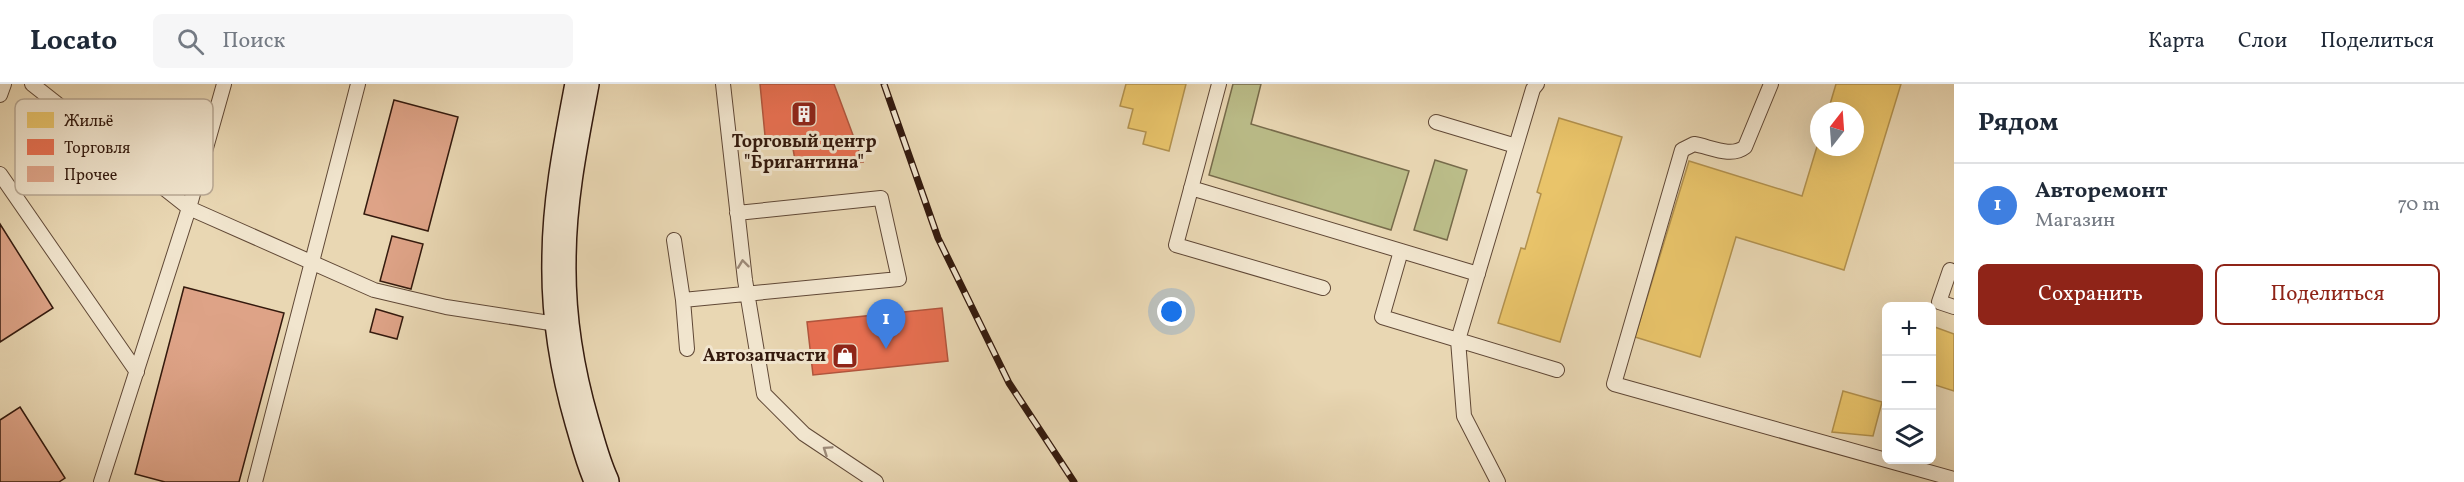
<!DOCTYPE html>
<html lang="ru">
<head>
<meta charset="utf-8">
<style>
  :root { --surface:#fff; --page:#f6f6f7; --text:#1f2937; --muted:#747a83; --line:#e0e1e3; --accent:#8f2418 }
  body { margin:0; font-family:Vollkorn,serif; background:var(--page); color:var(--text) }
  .controls { position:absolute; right:18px; bottom:18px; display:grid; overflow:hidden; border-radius:9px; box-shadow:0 6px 24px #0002 }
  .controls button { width:54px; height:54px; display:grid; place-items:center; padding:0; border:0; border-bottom:2px solid var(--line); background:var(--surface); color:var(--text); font:30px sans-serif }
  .compass { position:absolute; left:1810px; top:18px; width:54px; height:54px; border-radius:50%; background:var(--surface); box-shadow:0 6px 24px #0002; rotate:17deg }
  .you { position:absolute; left:1172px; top:228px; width:21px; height:21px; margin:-15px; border:4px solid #fff; border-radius:50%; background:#1a73e8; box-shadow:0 0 0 9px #1a73e833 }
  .badge { display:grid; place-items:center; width:39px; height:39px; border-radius:50%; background:var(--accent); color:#fff; font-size:20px; font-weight:700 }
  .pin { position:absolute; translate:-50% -50px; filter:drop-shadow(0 2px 3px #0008) }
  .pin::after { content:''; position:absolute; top:32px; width:21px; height:18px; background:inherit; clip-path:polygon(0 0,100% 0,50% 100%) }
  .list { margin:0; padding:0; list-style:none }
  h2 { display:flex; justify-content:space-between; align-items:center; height:78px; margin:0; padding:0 24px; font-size:26px }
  h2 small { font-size:20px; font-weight:400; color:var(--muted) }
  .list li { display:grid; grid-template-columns:39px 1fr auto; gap:18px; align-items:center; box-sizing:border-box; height:84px; padding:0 24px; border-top:2px solid var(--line) }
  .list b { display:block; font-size:22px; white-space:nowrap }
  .list p { margin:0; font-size:20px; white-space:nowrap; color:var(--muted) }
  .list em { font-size:20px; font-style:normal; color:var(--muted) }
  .actions { display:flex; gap:12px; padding:18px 24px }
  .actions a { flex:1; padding:14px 0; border:2px solid var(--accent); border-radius:9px; text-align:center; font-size:21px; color:var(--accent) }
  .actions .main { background:var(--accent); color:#fff }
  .icon { flex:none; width:33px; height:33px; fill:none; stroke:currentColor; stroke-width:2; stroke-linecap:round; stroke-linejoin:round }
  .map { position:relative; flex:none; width:1954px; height:398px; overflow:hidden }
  header { display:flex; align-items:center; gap:36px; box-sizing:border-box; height:84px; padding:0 30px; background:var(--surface); border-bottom:2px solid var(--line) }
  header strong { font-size:28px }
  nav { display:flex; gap:33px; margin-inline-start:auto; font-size:21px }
  .search { width:420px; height:54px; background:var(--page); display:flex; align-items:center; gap:15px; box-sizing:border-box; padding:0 21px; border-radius:9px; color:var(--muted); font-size:22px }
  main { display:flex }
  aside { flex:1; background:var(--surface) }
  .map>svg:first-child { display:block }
</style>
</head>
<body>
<header>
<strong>Locato</strong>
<div class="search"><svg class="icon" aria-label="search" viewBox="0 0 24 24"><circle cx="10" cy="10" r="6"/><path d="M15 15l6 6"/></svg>Поиск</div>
<nav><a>Карта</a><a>Слои</a><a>Поделиться</a></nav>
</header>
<main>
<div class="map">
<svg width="1954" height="398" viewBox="0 0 1954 398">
  <rect width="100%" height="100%" fill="#e9d7b3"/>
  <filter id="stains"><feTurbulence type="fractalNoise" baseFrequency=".00333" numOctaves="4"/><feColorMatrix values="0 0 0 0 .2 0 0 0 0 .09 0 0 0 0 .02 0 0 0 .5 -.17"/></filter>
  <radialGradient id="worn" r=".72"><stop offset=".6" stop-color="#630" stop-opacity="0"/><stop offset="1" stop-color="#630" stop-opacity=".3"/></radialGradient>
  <path fill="#bbbd89" stroke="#776b4b" stroke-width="1.5" d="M1233,0h28l-10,40 158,47 -18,59 -182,-55z
    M1435,76l32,10 -20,70 -33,-10z"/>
  <path fill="#e9c46a" stroke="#b2914e" stroke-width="1.5" d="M1126,0h60l-17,67 -26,-7 3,-12 -18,-4 5,-19 -13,-3z
    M1836,0h65l-57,186 -108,-33 -36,120 -65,-20 54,-176 113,35 17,-56v7h36v-36h-27z
    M1559,34l63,19 -62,205 -62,-19 23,-75 4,1 16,-55 -4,-2z
    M1932,242l22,8v57l-22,-7z
    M1843,307l39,11 -9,34 -41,-4z"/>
  <path fill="#e76f51" stroke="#b1553d" stroke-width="1.5" d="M760,0h74l29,78 -68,-2 -3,-17 -26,3z
    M942,224l6,53 -135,14 -6,-53z"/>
  <path fill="#dea387" stroke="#33190d" stroke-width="1.5" d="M394,16l64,17 -30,114 -64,-17z
    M0,140l53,84 -53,34z
    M392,152l31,8 -12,45 -31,-8z
    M184,203l100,26 -45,169h-74l-30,-8z
    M376,225l27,8 -6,22 -27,-7z
    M20,323l45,71 -6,4h-59v-62z"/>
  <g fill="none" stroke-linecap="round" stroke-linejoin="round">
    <g stroke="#604836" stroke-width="16">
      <path id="service" d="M32,0l157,124 185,82 72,17 117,18
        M723,0l22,196 19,114 40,40 72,48
        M1219,0l-43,161 147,43
        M1771,0l-26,63c-14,11 -34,0 -51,-3l-12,6 -68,234 340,95
        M0,11l4,-11
        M1436,38l80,24
        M0,90l137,198
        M1191,104l287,86
        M674,156l9,60 216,-21 -18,-81 -144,15
        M1401,167l-19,66 175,53
        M1950,186l-11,32 15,5
        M683,216l4,49
        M101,398l88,-274 35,-124
        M255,398l103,-398
        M1498,398l-34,-66 -6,-76 75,-251 4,-5"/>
    </g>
    <g stroke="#33190d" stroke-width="36">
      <path id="secondary" d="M582,0c-11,58 -23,117 -23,176 -1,53 8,110 23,162 6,20 11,41 20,60"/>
    </g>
    <use href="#service" stroke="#f1e5ce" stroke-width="14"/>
    <use href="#secondary" stroke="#f1e5ce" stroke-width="33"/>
    <g stroke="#33190d" stroke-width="7">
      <path id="rail" d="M884,0l54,154 71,145 65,99"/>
    </g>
    <use href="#rail" stroke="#f1e5ce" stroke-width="4.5" stroke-dasharray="14" stroke-linecap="butt"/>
  </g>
  <defs><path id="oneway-chevron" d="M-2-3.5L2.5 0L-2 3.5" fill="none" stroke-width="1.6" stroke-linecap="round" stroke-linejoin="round" transform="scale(1.5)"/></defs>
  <g stroke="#9c8977">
    <use href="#oneway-chevron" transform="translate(743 180) rotate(-97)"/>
    <use href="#oneway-chevron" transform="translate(827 366) rotate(-146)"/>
  </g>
  <defs>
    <g id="building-square" transform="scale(1.35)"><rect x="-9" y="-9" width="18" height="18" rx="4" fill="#8f2418" stroke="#f1e5ce"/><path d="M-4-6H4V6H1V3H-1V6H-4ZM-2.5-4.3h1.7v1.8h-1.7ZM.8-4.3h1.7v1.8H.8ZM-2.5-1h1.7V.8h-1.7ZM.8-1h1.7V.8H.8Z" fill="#fff"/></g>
    <g id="shop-square" transform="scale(1.35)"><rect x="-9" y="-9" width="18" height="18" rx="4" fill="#8f2418" stroke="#f1e5ce"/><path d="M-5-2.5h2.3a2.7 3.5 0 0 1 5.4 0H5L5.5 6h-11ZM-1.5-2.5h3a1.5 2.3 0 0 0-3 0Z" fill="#fff"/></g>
  </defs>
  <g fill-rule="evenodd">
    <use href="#building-square" x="804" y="30"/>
    <use href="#shop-square" x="845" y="272"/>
  </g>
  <g text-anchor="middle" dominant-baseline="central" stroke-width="6" stroke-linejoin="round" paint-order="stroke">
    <g font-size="18" font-weight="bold" fill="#33190d" stroke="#f1e5ce">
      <text x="804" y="58">Торговый центр<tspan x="804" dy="21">"Бригантина"</tspan></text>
      <text x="826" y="272" text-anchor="end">Автозапчасти</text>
    </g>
  </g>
  <rect x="15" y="15" width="198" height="96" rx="9" fill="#f1e5ce" stroke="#b8a894" stroke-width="1.5"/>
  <rect x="27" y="28" width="27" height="16" fill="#e9c46a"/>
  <rect x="27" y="55" width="27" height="16" fill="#e76f51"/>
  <rect x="27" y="82" width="27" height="16" fill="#dea387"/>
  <g font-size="16" fill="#33190d">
    <text x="64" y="42">Жильё</text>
    <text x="64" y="69">Торговля</text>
    <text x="64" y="96">Прочее</text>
  </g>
  <rect width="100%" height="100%" filter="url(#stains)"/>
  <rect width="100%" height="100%" fill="url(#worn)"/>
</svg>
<div class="controls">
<button>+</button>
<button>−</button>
<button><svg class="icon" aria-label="layers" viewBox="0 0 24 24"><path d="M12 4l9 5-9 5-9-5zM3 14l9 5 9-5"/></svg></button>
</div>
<svg class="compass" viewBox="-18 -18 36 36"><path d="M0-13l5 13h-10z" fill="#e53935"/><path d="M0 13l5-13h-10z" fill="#747a83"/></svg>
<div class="you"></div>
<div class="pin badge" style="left:886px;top:265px;background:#3f7fe0">1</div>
</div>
<aside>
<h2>Рядом<small></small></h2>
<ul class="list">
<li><span class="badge" style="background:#3f7fe0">1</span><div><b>Авторемонт</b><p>Магазин</p></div><em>70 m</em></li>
</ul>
<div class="actions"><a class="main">Сохранить</a><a>Поделиться</a></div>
</aside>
</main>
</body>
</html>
